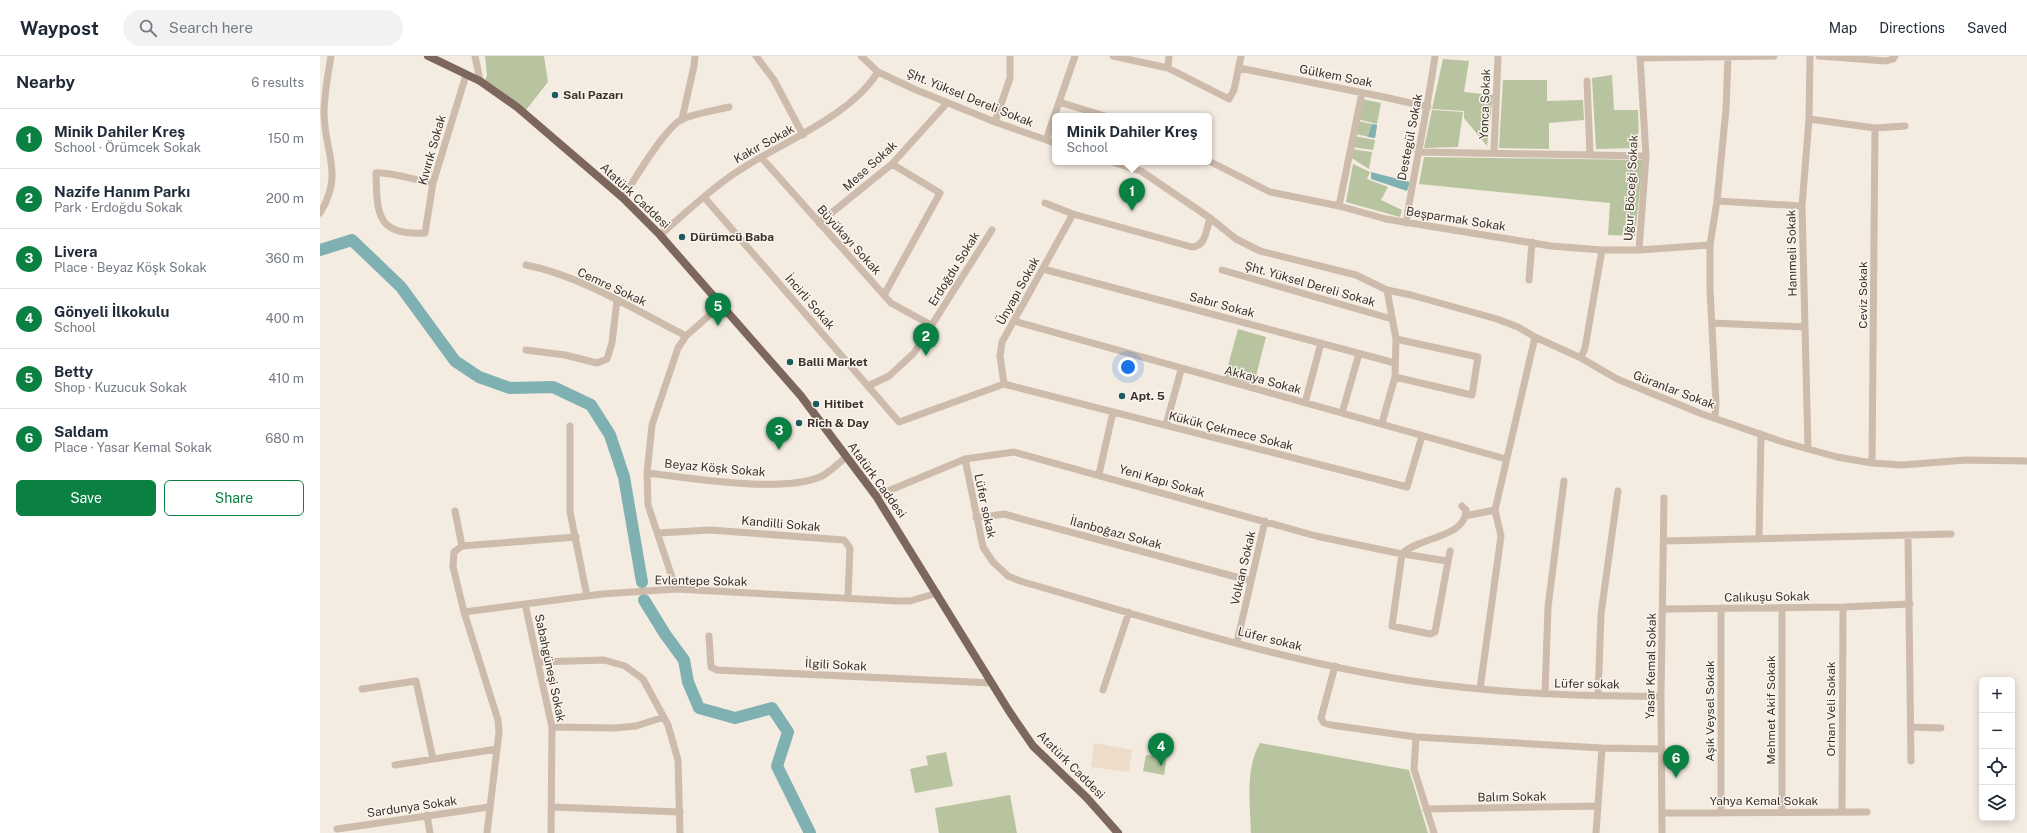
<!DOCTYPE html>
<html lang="en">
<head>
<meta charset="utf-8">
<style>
  :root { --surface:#fff; --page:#f2f2f3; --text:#1f2937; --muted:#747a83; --line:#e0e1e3; --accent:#0b8043 }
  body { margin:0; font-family:"Public Sans",sans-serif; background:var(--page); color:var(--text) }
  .controls { position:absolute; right:12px; bottom:12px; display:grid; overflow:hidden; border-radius:6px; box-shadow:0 2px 10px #0003 }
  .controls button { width:36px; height:36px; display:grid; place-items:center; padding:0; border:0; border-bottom:1px solid var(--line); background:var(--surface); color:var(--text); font:20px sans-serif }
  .you { position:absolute; left:808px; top:311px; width:14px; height:14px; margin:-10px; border:3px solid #fff; border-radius:50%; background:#1a73e8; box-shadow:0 0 0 6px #1a73e833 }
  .badge { display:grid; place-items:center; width:26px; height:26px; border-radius:50%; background:var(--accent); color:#fff; font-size:13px; font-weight:700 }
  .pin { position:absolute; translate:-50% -33px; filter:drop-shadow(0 1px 2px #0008) }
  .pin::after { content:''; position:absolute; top:21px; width:14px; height:12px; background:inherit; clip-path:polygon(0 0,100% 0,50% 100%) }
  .popup { position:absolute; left:732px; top:57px; width:160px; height:52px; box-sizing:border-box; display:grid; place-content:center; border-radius:6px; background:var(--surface); filter:drop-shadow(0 1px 3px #0005); font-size:13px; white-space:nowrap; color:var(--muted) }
  .popup b { font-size:15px; color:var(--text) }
  .popup::after { content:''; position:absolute; left:50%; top:100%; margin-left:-8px; border:8px solid transparent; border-top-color:var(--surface) }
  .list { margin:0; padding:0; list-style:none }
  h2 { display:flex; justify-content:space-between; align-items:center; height:52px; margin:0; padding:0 16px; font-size:17px }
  h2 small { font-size:13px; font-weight:400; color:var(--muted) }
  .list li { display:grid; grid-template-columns:26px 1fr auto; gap:12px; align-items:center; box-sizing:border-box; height:60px; padding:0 16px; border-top:1px solid var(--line) }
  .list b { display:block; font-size:15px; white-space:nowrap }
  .list p { margin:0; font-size:13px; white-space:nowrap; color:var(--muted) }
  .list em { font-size:13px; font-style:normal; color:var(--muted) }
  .actions { display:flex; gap:8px; padding:12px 16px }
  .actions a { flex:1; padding:9px 0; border:1px solid var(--accent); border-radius:6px; text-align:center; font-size:14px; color:var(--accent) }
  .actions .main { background:var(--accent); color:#fff }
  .icon { flex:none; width:22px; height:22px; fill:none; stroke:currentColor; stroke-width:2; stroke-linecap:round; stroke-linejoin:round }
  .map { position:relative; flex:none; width:1707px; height:777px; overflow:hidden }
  header { display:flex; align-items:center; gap:24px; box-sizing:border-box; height:56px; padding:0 20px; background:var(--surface); border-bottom:1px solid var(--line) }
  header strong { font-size:19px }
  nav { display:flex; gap:22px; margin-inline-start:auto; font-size:14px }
  .search { width:280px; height:36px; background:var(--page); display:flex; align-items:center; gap:10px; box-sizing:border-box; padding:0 14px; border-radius:22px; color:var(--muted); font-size:15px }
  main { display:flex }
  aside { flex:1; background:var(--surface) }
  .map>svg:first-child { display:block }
</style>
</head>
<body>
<header>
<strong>Waypost</strong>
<div class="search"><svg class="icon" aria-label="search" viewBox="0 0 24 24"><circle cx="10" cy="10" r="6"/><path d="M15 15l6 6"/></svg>Search here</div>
<nav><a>Map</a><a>Directions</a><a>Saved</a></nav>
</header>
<main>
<aside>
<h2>Nearby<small>6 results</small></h2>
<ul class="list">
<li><span class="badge">1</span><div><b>Minik Dahiler Kreş</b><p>School · Örümcek Sokak</p></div><em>150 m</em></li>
<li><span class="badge">2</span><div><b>Nazife Hanım Parkı</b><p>Park · Erdoğdu Sokak</p></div><em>200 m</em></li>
<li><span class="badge">3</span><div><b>Livera</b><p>Place · Beyaz Köşk Sokak</p></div><em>360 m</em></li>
<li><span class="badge">4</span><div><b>Gönyeli İlkokulu</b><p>School</p></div><em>400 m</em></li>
<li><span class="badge">5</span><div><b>Betty</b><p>Shop · Kuzucuk Sokak</p></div><em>410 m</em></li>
<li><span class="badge">6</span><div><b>Saldam</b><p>Place · Yasar Kemal Sokak</p></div><em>680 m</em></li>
</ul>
<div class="actions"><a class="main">Save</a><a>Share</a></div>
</aside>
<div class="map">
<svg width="1707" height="777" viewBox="0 0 1707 777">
  <rect width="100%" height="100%" fill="#f4ebe1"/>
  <path fill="#b8c4a0" d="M165,0h59l4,26 -22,28 -42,-26 3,-9z
    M1123,3l26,2 -5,31 29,3 -6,51 -23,-28v-7l-32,-2z
    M1292,19l2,35h24l1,38 -43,1 -4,-71z
    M1183,24h44v21l36,-1 1,20 -35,3v26l-50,-1z
    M1042,43l19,4 -4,21 -20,-5z
    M1112,54l31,2 -5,35 -34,1z
    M1037,65l20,4 -2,13 -20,-4z
    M1034,80l21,4 -2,10 -21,-3z
    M1031,93l21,3 -3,17 -19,-12z
    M1104,101l219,3 -8,76 -27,-1 2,-32 -191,-19z
    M1033,108l17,8 -3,7 21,8 -7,13 21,10 -2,7 -54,-15z
    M918,273l28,8 -12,47 -29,-7z
    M940,687l149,27 19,63h-177c-1,-30 -6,-64 9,-90z
    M626,696l7,34 -38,7 -5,-24 18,-4 -2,-9z
    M826,699l21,2 -3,18 -21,-4z
    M690,739l7,38h-78l-4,-25z"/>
  <path fill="#ecdcc8" d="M774,687l38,7 -3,22 -38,-5z"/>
  <path fill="#7fb0b2" d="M1052,68l5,1 -2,13 -7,-1z
    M1051,116l39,10 -3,9 -36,-12z"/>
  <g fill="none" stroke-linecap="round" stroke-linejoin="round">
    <path stroke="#7fb0b2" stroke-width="12" d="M0,194l32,-10 49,47 54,74 24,16 31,11 43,-1 38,18 19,30 14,42 18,105
      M324,544l21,34 19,26 4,22 11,26 36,10 37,-10 16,24 -11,34 33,67"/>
    <path stroke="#cdbbac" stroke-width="7" d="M155,0l5,25
      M436,0l18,24 29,55
      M541,0l17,16 36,17 81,33 60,21
      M793,0l55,12 61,31 5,-9 7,-34
      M1499,0l67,5 7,-2 2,-3
      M1320,2l134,-2
      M848,12l1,-12
      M919,12l145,29 44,10
      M1267,25l3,73
      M739,46l46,14
      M362,63l12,-53 1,-10
      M1489,63l66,9 30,-2
      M675,66l15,-44v-22
      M726,84l29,-84
      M1098,96l228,4
      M1174,96l4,-96
      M441,101l130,146 40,22
      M889,105l61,31 69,14 47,13 165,27 51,4h37l71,-5
      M792,106l29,9 69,47 26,21 24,12 96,24 31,15 24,5 86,24 21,8 17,10 46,21 36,21 85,35 81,28 54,15 35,6 30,2 64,-5 61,1
      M113,127c-13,-2 -48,-12 -57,-10 1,40 0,63 49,60l8,-50 33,-108
      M384,141l195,225 105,-38
      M303,142c11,-18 41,-69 58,-78 10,-6 36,-10 48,-13
      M1397,145l85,5
      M725,147l28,11 119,33c14,-1 14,-17 18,-29
      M1019,150l23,-113
      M0,157c24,-39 5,-59 4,-99 0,-19 4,-39 7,-58
      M499,167l73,-59 55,-61
      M1086,167c9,-56 21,-111 29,-167
      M340,179c22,-19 44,-40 68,-57 45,-33 120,-58 150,-106
      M1319,194l7,-94 -6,-100
      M206,209c53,10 111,46 160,71
      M723,213l352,94
      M902,214l170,49
      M1209,224l3,-38
      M564,239l56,-102 -48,-29
      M694,265l492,138
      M1392,267l93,4
      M206,294l39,5 32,8 10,-4 5,-16 5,-43
      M1261,302l4,-10 17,-98
      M1075,321l77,18 6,-38 -82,-18
      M684,328l403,103 15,-51
      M684,328l-4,-28 2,-14 71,-128
      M548,330l21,-10 25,-23 78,-123
      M985,347l16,-60
      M1022,357l17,-59
      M1395,361l1,-14 -6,-114v-44l7,-44 9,-92 2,-52
      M1062,367l13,-46 1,-38 -9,-49
      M846,369l15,-55
      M250,370v86l17,84
      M1488,393l-6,-243 7,-87 1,-63
      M645,403l18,88 10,15 15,14 12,5c129,37 259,80 392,100 83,12 165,16 249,15
      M1552,407l3,-335
      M327,417c44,5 136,21 175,3 8,-4 17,-13 24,-19
      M779,418l14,-62
      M556,440l89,-37 49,-7 302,84 81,17 50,8
      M135,455l7,35
      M1145,460l30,-6
      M656,462l28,-4 247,67
      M338,477l52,-3 134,10 6,8 -2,49
      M1588,479l3,226
      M1439,483l2,-105
      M1344,485l287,-7
      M1130,495l-15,81 -5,2 -38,-8 10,-72c16,-17 64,-16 64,-44l-4,-4
      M356,533l-28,-84 -1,-32 5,-48 26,-77 8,-12 35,-31
      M205,548l27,123 -1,106
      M1401,552v205
      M1462,552v204
      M1343,553l180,-2 67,-3
      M144,556l138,-18 74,-5 221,12h13l27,-8
      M389,580l2,31 6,3 275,13
      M917,586l28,-121
      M218,606l66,-2 21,6 18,13 25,46 10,35 2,73
      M1015,610l-14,52 3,5 7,2 85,12 -2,32 20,64
      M42,633l54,-8 17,78
      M1160,633l21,-153 -6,-26 40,-173
      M783,634l26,-78
      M1225,638l3,-87 16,-126
      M1278,640l3,-82 17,-123
      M232,671l62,1 22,-2 28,-9
      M1591,671l30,1
      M1096,681l186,11 59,1
      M75,709l102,-16
      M233,751l127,5
      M1106,753l172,-3
      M1522,756l1,-205
      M1342,757l205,-1
      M107,759l3,18
      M17,773l152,-22
      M167,777l12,-101 -1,-12 -34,-108 -11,-45 1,-15 8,-6 114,-9
      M1276,777l6,-85
      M1342,777l-1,-137 3,-198"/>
    <path stroke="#7d675c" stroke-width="8" d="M108,0l52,25 37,26 106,91 37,37 141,161 75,100 133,215 24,35 54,52 31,35"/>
  </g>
  <g fill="#1f5a5e" stroke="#fbf5ee" stroke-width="1.5">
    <circle cx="235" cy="39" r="4"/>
    <circle cx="362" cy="181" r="4"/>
    <circle cx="470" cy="306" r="4"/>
    <circle cx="802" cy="340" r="4"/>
    <circle cx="496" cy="348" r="4"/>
    <circle cx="479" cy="367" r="4"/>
  </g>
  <g text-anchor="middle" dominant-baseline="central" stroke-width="3" stroke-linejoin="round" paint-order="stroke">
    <g font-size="12" fill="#3b302b" stroke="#fbf5ee">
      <text transform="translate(1016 20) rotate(11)">Gülkem Soak</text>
      <text transform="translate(650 42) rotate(22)">Şht. Yüksel Dereli Sokak</text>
      <text transform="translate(1165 48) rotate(-88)">Yonca Sokak</text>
      <text transform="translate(1090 81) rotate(-79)">Destegül Sokak</text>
      <text transform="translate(444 88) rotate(-29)">Kakır Sokak</text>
      <text transform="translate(112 94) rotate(-74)">Kıvırık Sokak</text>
      <text transform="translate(550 110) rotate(-42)">Mese Sokak</text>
      <text transform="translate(1311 132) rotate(-87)">Uğur Böceği Sokak</text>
      <text transform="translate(315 140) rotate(43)">Atatürk Caddesi</text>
      <text transform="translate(1136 163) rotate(9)">Beşparmak Sokak</text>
      <text transform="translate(529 184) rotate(48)">Büyükayı Sokak</text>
      <text transform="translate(1472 197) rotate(-91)">Hanımeli Sokak</text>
      <text transform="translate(634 213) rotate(-58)">Erdoğdu Sokak</text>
      <text transform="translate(990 228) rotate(16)">Şht. Yüksel Dereli Sokak</text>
      <text transform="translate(292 231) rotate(25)">Cemre Sokak</text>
      <text transform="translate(698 235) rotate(-61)">Ünyapı Sokak</text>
      <text transform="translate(1543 239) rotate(-90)">Ceviz Sokak</text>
      <text transform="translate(490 246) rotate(49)">İncirli Sokak</text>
      <text transform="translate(902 249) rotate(15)">Sabır Sokak</text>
      <text transform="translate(943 324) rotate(15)">Akkaya Sokak</text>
      <text transform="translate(1354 334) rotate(21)">Güranlar Sokak</text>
      <text transform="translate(911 375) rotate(14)">Kükük Çekmece Sokak</text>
      <text transform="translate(395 412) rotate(5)">Beyaz Köşk Sokak</text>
      <text transform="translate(557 424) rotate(54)">Atatürk Caddesi</text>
      <text transform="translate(842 425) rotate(16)">Yeni Kapı Sokak</text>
      <text transform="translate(665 450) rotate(78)">Lüfer sokak</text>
      <text transform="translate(461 468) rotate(5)">Kandilli Sokak</text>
      <text transform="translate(796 477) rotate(15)">İlanboğazı Sokak</text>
      <text transform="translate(923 512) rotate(-77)">Volkan Sokak</text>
      <text transform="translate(381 525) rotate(1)">Evlentepe Sokak</text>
      <text transform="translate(1447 541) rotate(-1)">Calıkuşu Sokak</text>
      <text transform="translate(950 583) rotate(14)">Lüfer sokak</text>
      <text transform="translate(516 609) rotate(3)">İlgili Sokak</text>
      <text transform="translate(1331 610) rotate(-89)">Yasar Kemal Sokak</text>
      <text transform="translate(230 612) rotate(78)">Sabahgüneşi Sokak</text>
      <text transform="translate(1267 628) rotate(1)">Lüfer sokak</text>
      <text transform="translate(1511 653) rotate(-90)">Orhan Veli Sokak</text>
      <text transform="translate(1451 654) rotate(-90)">Mehmet Akif Sokak</text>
      <text transform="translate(1390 655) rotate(-90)">Aşık Veysel Sokak</text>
      <text transform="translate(751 709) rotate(45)">Atatürk Caddesi</text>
      <text transform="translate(1192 741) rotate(-1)">Balım Sokak</text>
      <text x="1444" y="745">Yahya Kemal Sokak</text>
      <text transform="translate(92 751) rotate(-8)">Sardunya Sokak</text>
    </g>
    <g font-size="12" font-weight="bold" fill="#3b302b" stroke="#fbf5ee" text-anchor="start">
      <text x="243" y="39">Salı Pazarı</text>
      <text x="370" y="181">Dürümcü Baba</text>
      <text x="478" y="306">Balli Market</text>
      <text x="810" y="340">Apt. 5</text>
      <text x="504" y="348">Hitibet</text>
      <text x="487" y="367">Rich &amp; Day</text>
    </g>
  </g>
</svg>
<div class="controls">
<button>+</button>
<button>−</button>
<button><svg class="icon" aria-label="locate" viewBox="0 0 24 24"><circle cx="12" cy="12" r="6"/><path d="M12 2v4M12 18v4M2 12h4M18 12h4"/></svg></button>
<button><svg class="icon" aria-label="layers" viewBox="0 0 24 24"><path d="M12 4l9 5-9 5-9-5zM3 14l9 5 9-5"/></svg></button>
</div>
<div class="you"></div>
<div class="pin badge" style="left:812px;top:155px">1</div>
<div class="popup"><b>Minik Dahiler Kreş</b>School</div>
<div class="pin badge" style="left:606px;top:300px">2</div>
<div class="pin badge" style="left:459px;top:394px">3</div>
<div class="pin badge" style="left:841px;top:710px">4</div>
<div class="pin badge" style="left:398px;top:270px">5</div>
<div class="pin badge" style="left:1356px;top:722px">6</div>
</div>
</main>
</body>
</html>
